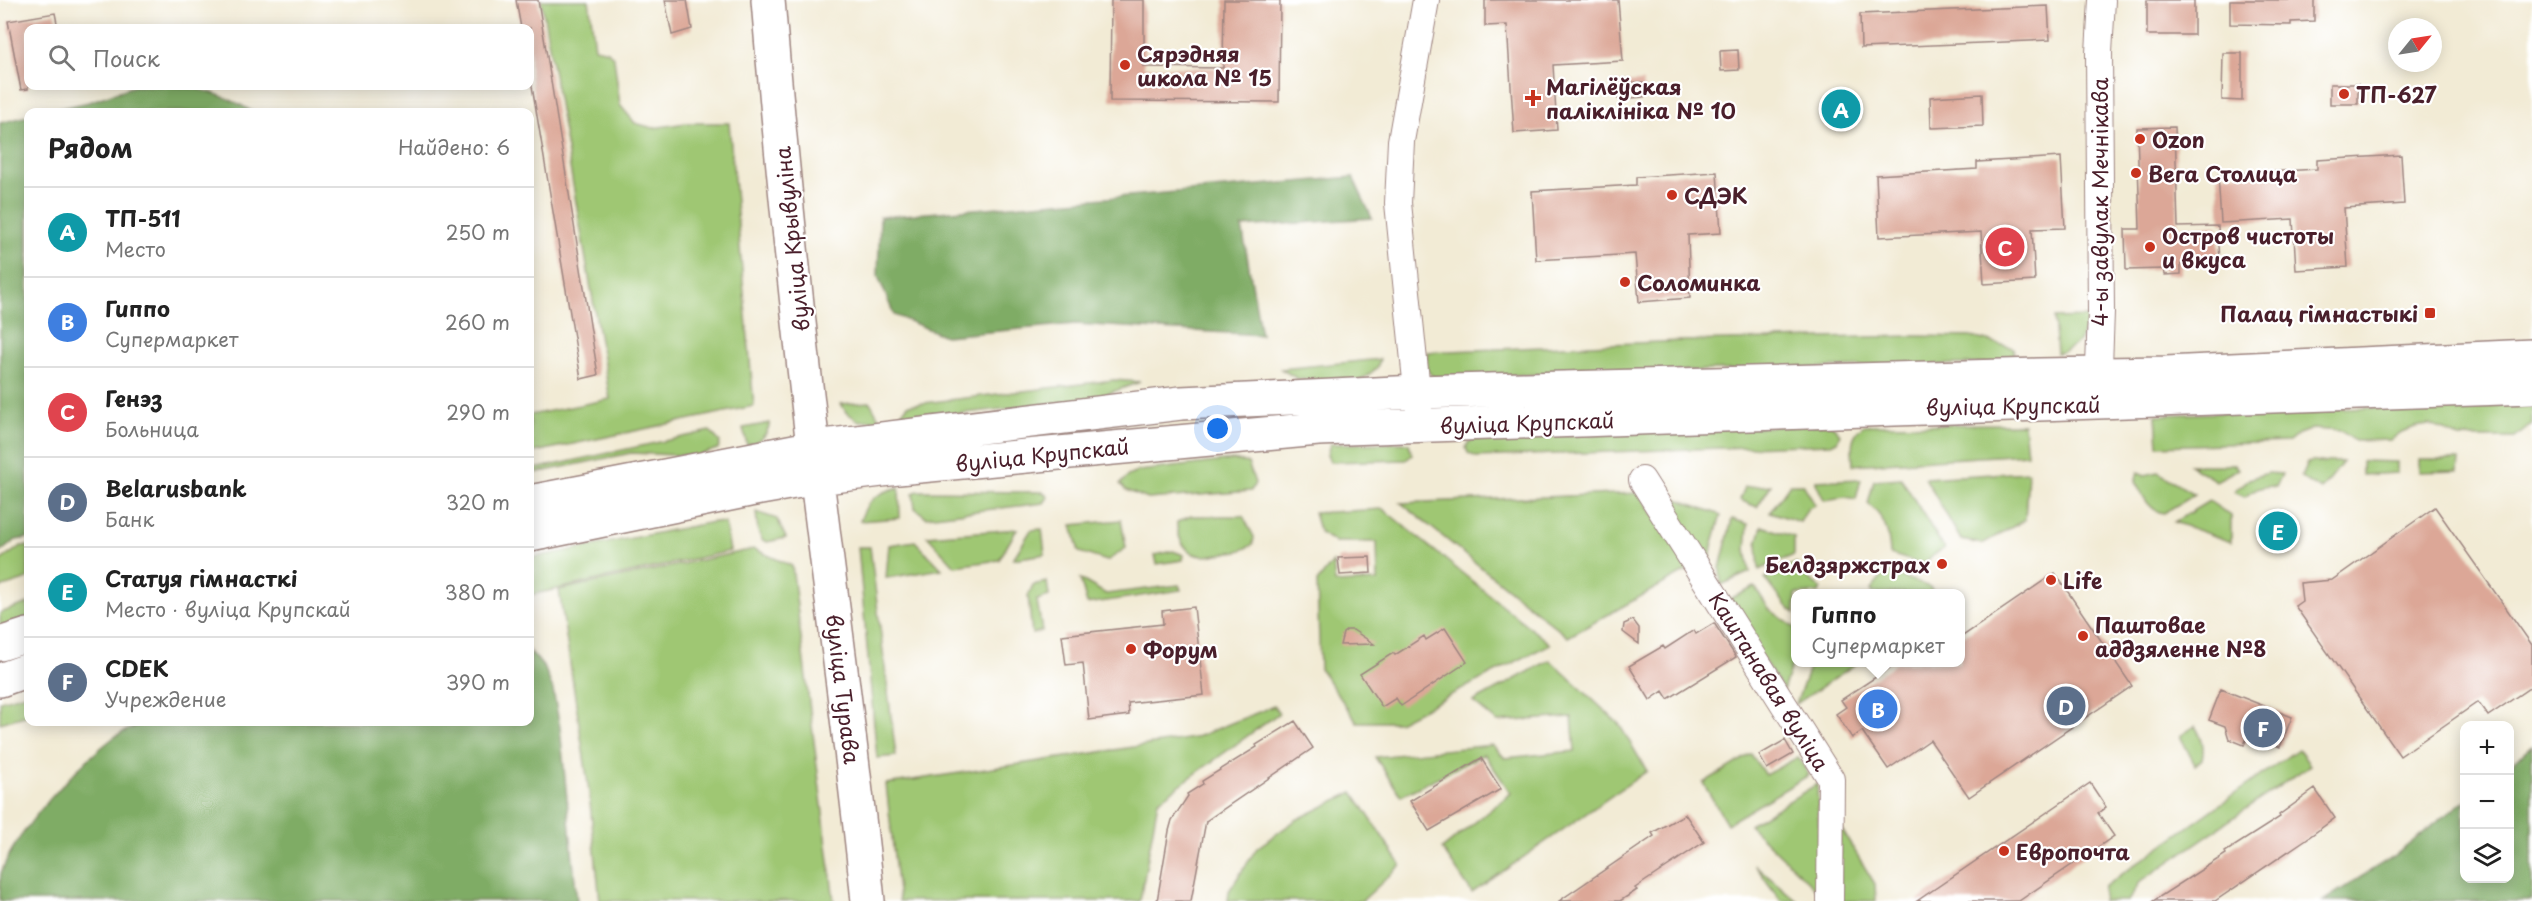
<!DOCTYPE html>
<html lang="ru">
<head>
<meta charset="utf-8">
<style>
  :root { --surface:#fff; --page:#f2f2f2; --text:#222; --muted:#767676; --line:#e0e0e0; --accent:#0b8043 }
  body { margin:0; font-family:"Playpen Sans",sans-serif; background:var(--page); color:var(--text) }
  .controls { position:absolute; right:18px; bottom:18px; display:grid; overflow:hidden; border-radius:12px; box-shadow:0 3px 15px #0003 }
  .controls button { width:54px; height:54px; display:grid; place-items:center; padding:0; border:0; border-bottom:2px solid var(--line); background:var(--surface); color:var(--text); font:30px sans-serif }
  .compass { position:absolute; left:2388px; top:18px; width:54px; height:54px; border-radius:50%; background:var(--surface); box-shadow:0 3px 15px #0003; rotate:60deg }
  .you { position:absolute; left:1218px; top:429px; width:21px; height:21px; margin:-15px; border:4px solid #fff; border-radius:50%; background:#1a73e8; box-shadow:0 0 0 9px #1a73e833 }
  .badge { display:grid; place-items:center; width:39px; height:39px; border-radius:50%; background:var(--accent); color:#fff; font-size:20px; font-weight:700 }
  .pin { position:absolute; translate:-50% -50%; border:3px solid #fff; box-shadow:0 2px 6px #0006 }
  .popup { position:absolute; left:1791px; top:589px; width:174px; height:78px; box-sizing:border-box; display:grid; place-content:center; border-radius:12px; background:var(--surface); filter:drop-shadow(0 2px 4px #0005); font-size:20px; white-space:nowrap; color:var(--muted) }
  .popup b { font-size:22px; color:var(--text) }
  .popup::after { content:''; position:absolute; left:50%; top:100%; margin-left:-12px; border:12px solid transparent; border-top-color:var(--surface) }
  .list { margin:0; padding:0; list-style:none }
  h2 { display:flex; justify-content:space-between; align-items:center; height:78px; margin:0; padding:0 24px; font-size:26px }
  h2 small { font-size:20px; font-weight:400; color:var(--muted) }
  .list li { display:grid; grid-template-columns:39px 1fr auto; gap:18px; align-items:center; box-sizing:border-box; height:90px; padding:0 24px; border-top:2px solid var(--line) }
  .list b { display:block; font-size:22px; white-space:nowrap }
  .list p { margin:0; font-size:20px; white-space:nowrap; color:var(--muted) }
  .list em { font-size:20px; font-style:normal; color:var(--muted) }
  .icon { flex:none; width:33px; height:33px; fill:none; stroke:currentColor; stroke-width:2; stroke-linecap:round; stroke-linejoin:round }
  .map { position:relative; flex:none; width:2532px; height:901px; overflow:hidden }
  .search { position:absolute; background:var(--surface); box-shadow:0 3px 15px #0003; left:24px; top:24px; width:510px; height:66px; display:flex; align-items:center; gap:15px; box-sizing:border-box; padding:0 21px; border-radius:12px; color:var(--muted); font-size:22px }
  .panel { position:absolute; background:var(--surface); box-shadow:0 3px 15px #0003; left:24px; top:108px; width:510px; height:618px; border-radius:12px }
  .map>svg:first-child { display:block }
</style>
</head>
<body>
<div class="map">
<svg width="2532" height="901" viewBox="0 0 2532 901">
  <rect width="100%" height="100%" fill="#fff"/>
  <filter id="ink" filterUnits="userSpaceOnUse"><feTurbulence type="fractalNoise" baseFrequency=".0167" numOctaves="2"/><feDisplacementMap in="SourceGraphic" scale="12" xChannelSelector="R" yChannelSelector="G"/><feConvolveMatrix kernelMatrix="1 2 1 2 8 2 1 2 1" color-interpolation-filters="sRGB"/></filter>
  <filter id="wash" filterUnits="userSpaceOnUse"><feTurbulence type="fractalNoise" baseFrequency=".008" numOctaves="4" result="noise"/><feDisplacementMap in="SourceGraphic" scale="24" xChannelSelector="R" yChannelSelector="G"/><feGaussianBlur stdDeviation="1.35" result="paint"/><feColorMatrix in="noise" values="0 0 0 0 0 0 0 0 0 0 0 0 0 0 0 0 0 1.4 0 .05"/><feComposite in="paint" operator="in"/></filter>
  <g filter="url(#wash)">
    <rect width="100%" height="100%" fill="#f2ebd5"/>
    <path fill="#9fc773" stroke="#74734f" stroke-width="1.5" d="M541,0h48l6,48 13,3 6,7 6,47 15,18 18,5 33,-5h43l25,283 -224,47v-38l80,-16z
      M2087,317c-2,21 -10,32 -30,36l-3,-35z
      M1915,336l57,1 42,11v10l-10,5 -571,14 -6,-7v-18l255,-11z
      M1380,359l-3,9 -21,16 -58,-5 -17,-10z
      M1114,380l26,2 -50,18 -194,20 12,-15z
      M870,402l10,18 -21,1 -13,-9 -5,-8z
      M2529,403l3,2v19l-17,14h-56l-14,-8 -16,-5 -14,2 -15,6 -9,7 -36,1 -14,-10 -29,-2 -13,5 -10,8 -131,4 -2,-31z
      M770,423c-4,14 -9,18 -23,22l-4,-17z
      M1831,424l9,10 -3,7 -6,3 -355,13 -8,-4 -2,-5 2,-5 6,-4z
      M2024,424l3,30 -174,11c-1,-17 -4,-29 11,-40z
      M710,431l10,11 -2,7 -22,7 -65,-3 -101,21v-4z
      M1409,443l3,12 -6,5 -76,2 -3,-7 3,-11z
      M1233,460l15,3 7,20 -4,8 -103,8 -22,-9 -6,-6 8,-8 11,-5z
      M2419,460h40l-1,11 -39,1z
      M2362,461l35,1v11l-35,2z
      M2312,462h31l-22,28 -20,-13 6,-14z
      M2190,465h45l3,4 -22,12z
      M2028,472l-3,48 -43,24 -21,-4 -36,-62z
      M2138,472l7,3 13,-3 37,22 -31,19c-15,-1 -22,-20 -29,-31z
      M2267,473l15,1 -6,13c-12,-3 -22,2 -31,10l-11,-5 15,-13z
      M1901,478l43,70 -23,16 -31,-10c-1,-21 -5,-37 -22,-50l6,-24z
      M1861,479l-5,20 -11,-2 -21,3 -9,-19z
      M1790,484h13l12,21 -7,3 -8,14 -30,-10z
      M1771,485l-14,22 -17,-7 5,-13z
      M899,487l1,31 -40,3c7,-22 18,-28 39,-34z
      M918,491l125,1 5,5 -4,6 -118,14 -11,-9 -2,-15z
      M1655,491l66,24 -9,31 -3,21z
      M1639,493l51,76 -122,68 -167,-134z
      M2209,501l22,15v26l-57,-20z
      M1383,509l167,135 -152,78h-41l-37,-53 -3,-87 16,-20 2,21 43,-2 -1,-39h-42l-15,-9 -6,-20z
      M756,512l21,7 9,19 -19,4 -5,-2 -4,-9z
      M1191,516h52l11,21 -1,7c-9,7 -16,7 -27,9 -7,1 -16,3 -23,3 -17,0 -27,-20 -26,-34z
      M1732,519l16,5 -2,26 4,22 -29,13 -1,-17z
      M1121,520l5,28 -19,13 -28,-9 -7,-27z
      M713,522l12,1 5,28 -200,44v-37z
      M1762,526l32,11v18l-35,15 -2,-26z
      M1017,529l-18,31 -44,6 -28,-30z
      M1042,529l3,25 -32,5 18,-29z
      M915,541l27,28 -56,9 3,-33z
      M21,546h7v33l-28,9v-27z
      M870,547l26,209 -19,2 -19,-211z
      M754,549l38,17 42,335h-234l-12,-117 -29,-194z
      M1173,551l11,4 -1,5 -26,4 -2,-9z
      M1796,563l7,11 18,14 -2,5 -23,1 -1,19 -8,-6 -22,-29z
      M1883,570l47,17 4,6h-61l-2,-3 11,-13z
      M1080,579l26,15 73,-9 2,5 -94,14z
      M1047,582l2,14 -12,4 5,31 -10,3 -4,-38 5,-11z
      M1755,587l14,22 26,19v28l-12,34 -58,-89z
      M28,603v18l-28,9v-17z
      M1550,660l69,64 28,47 -175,122 -30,-44 69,-56 -27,-39 -83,42 -26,-39 117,-12 13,13 70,-7 -3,-34 -75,5 -24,-20z
      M1811,663h46l-61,41z
      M28,693v22l-28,8v-22z
      M1274,706l5,7 -121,88 -18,100h-241l-13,-117 308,-46z
      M2195,726c7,12 10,20 7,33l-7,6 -15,-29z
      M2298,749l12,16 -170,117 -12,19h-26l2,-14z
      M1751,754l14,21 33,-18 11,18 -82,49 -24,-41z
      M1817,784l5,111 -73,-70z
      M1353,792l48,73 -39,36h-134l1,-10 28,-43 39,-28z
      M1839,825l36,59 1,17h-35z
      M1754,864l43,37h-16z"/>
    <path fill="#7fac65" stroke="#646648" stroke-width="1.5" d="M134,86c47,-1 78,0 119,26h-210l46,-10z
      M28,116v422l-12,2 -16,12v-429z
      M1353,177l19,41 -130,9 19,108 -186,-11 -130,12 -51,-21 -16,-39 2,-59z
      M530,651l15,18 8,21 7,37 17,174h-577c0,-8 0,-20 1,-28 15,-43 76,-107 112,-135 9,-7 23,-11 33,-16h384z
      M2532,746v155h-209l71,-45 70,-55v77h46v-113z"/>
    <g id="blocks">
      <path fill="#dca797" d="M516,0h22l60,375 -17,4 -51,-305v-46h-9z
        M665,0h22l5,29 -20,6z
        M1111,0h33v67l79,1 1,-68h56l-1,102 -169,-1z
        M1485,0h133l5,61 -70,4 4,65 -43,3 -7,-108 -22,1z
        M2147,0h47v35h-47z
        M2230,0h84v21l-23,1v3l-61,-1z
        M2048,6l2,34 -189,8 -1,-34z
        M55,13l3,15h-30v61l-7,1 -13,-69z
        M1738,50l1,20 -18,1 -1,-20z
        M2223,53h19v48l-20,-1z
        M1643,82l1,15 -26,2 -1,-16z
        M2330,84h28v20h-28z
        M1982,94l1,32 -52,2 -1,-31z
        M1847,96l3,25 -15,2 -4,-25z
        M2175,127l3,100 40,-1 2,36 -39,1v11l-16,1 -1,-6 -38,1 -1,-41h15l-3,-101z
        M2401,155l3,49 -60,4 4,59 -52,3 -3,-51 -72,4 -3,-48 99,-6v-9z
        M2061,157l4,71 -33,1 3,52 -51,3 -3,-52 -102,5 -3,-62 101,-6v-7z
        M1717,172l4,61 -33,2 2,63 -51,4 -4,-48 -99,6 -4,-69 104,-6v-8z
        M2435,507l97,138v41l-44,30 -10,-14 -78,54 -105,-150 7,-5 -2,-18 32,-3z
        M1370,557l1,16 -31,2 -2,-17z
        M2055,573l77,113 -163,111 -39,-57 -42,29 -26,-38 -10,7 -16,-24 10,-7 -5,-7 56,-37h63v-25z
        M1194,607l10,88 -76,8 1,12 -40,5 -6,-57 -17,2 -4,-30 101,-11 -1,-13z
        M1633,620l6,8v16l-16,-12 1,-8z
        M1714,623l22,34 -68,42 -5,-8 -13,9 -21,-34 34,-20 2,3 29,-19 2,4z
        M1445,628l22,34 -66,44 -5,-8 -14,9 -22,-33 33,-21 2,2 29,-19 2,4z
        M1347,630h6l21,14 -34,1 3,-12z
        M2221,689l71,28 -12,30 -32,-12 -4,10 -15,-6 -4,-13 -16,-6z
        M1295,721l18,27 -107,73 -15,80h-34l12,-70 3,-11 16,-24 -1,-2 16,-10 -1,-3 55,-34 -1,-2z
        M1785,740l8,14 -26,15 -8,-14z
        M1481,758l20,31 -72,42 -19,-30z
        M2090,783l16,24 -8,6 16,23 -95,65h-102z
        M2315,789l20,29 -30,22 -90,61h-62l73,-47 -1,-2 55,-35 -1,-2z
        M1685,814l19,28 -69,46 2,2 -17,11h-61l95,-65 -2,-3z"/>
    </g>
  </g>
  <g filter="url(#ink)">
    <use href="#blocks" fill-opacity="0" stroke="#9e8580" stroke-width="1.5"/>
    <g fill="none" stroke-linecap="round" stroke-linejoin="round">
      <g stroke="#9e8580" stroke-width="28">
        <path id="minor" d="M2098,393l3,-81 -2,-259 3,-53
          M1419,410l-21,-207 3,-62 25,-141
          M1642,480l189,299 -1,122"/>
      </g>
      <g stroke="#9e8580" stroke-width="36">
        <path id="major" d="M768,0c13,160 30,321 49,480 17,141 37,280 51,421
          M530,502l285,-55 366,-44 236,-11 622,-17 127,-2 366,-17
          M530,535l219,-45 68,-12 81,-10 420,-39 1214,-42
          M0,644l28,-9
          M0,680l28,-10"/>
      </g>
      <use href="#minor" stroke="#fff" stroke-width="26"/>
      <use href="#major" stroke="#fff" stroke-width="33"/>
    </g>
  </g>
  <g fill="#c8321e" stroke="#fff" stroke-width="2">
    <circle cx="1125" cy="65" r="6"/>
    <circle cx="2344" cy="94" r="6"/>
    <path d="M1530 89h6v6h6v6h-6v6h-6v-6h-6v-6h6z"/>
    <circle cx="2140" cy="139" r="6"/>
    <circle cx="2136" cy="173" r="6"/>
    <circle cx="1672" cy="195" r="6"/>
    <circle cx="2150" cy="247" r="6"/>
    <circle cx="1625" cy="282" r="6"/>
    <rect x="2424" y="307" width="12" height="12" rx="3"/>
    <circle cx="1942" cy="564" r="6"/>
    <circle cx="2051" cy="580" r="6"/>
    <circle cx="2083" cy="636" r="6"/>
    <circle cx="1131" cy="649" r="6"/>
    <circle cx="2004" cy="851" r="6"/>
  </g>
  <g text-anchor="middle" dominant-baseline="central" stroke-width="4.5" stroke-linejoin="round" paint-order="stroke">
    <g font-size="21" font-weight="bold" fill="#4a1f2b" stroke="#fff" text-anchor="start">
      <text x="1137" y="53">Сярэдняя<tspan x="1137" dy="24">школа № 15</tspan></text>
      <text x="1546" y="86">Магілёўская<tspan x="1546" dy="24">паліклініка № 10</tspan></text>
      <text x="2356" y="94">ТП-627</text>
      <text x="2152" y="139">Ozon</text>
      <text x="2148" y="173">Вега Столица</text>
      <text x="1684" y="195">СДЭК</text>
      <text x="2162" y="235">Остров чистоты<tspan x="2162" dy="24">и вкуса</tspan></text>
      <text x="1637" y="282">Соломинка</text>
      <text x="2418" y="313" text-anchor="end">Палац гімнастыкі</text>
      <text x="1930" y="564" text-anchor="end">Белдзяржстрах</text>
      <text x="2063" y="580">Life</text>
      <text x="2095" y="624">Паштовае<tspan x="2095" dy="24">аддзяленне №8</tspan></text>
      <text x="1143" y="649">Форум</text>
      <text x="2016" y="851">Европочта</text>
    </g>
    <g font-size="21" fill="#4a1f2b" stroke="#fff">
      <text transform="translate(2099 202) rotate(-90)">4-ы завулак Мечнікава</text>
      <text transform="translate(791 239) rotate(-96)">вуліца Крывуліна</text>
      <text transform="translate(2013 405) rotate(-1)">вуліца Крупскай</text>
      <text transform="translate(1527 422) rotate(-2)">вуліца Крупскай</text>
      <text transform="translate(1042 454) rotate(-6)">вуліца Крупскай</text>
      <text transform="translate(1770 681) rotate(58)">Каштанавая вуліца</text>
      <text transform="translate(844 689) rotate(83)">вуліца Турава</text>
    </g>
  </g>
</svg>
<div class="controls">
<button>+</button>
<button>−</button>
<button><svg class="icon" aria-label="layers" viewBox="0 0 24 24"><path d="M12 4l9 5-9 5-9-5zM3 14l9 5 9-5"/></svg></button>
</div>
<svg class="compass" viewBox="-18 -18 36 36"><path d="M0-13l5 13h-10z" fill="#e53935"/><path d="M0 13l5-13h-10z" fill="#767676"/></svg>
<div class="you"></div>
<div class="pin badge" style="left:1841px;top:109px;background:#0f9aa8">A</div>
<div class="pin badge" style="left:1878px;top:709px;background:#3f7fe0">B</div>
<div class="popup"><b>Гиппо</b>Супермаркет</div>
<div class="pin badge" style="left:2005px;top:247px;background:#e0444e">C</div>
<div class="pin badge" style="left:2066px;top:706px;background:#5c6f8a">D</div>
<div class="pin badge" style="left:2278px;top:531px;background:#0f9aa8">E</div>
<div class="pin badge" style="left:2263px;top:728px;background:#5c6f8a">F</div>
<div class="search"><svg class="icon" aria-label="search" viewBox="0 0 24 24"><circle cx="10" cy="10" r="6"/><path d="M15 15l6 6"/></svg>Поиск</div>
<section class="panel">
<h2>Рядом<small>Найдено: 6</small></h2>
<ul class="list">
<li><span class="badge" style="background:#0f9aa8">A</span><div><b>ТП-511</b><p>Место</p></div><em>250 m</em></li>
<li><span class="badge" style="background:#3f7fe0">B</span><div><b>Гиппо</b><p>Супермаркет</p></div><em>260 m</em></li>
<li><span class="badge" style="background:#e0444e">C</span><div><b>Генэз</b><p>Больница</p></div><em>290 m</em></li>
<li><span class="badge" style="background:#5c6f8a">D</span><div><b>Belarusbank</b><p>Банк</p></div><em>320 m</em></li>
<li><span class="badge" style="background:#0f9aa8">E</span><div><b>Статуя гімнасткі</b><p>Место · вуліца Крупскай</p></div><em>380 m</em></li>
<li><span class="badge" style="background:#5c6f8a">F</span><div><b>CDEK</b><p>Учреждение</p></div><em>390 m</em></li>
</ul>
</section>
</div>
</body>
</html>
